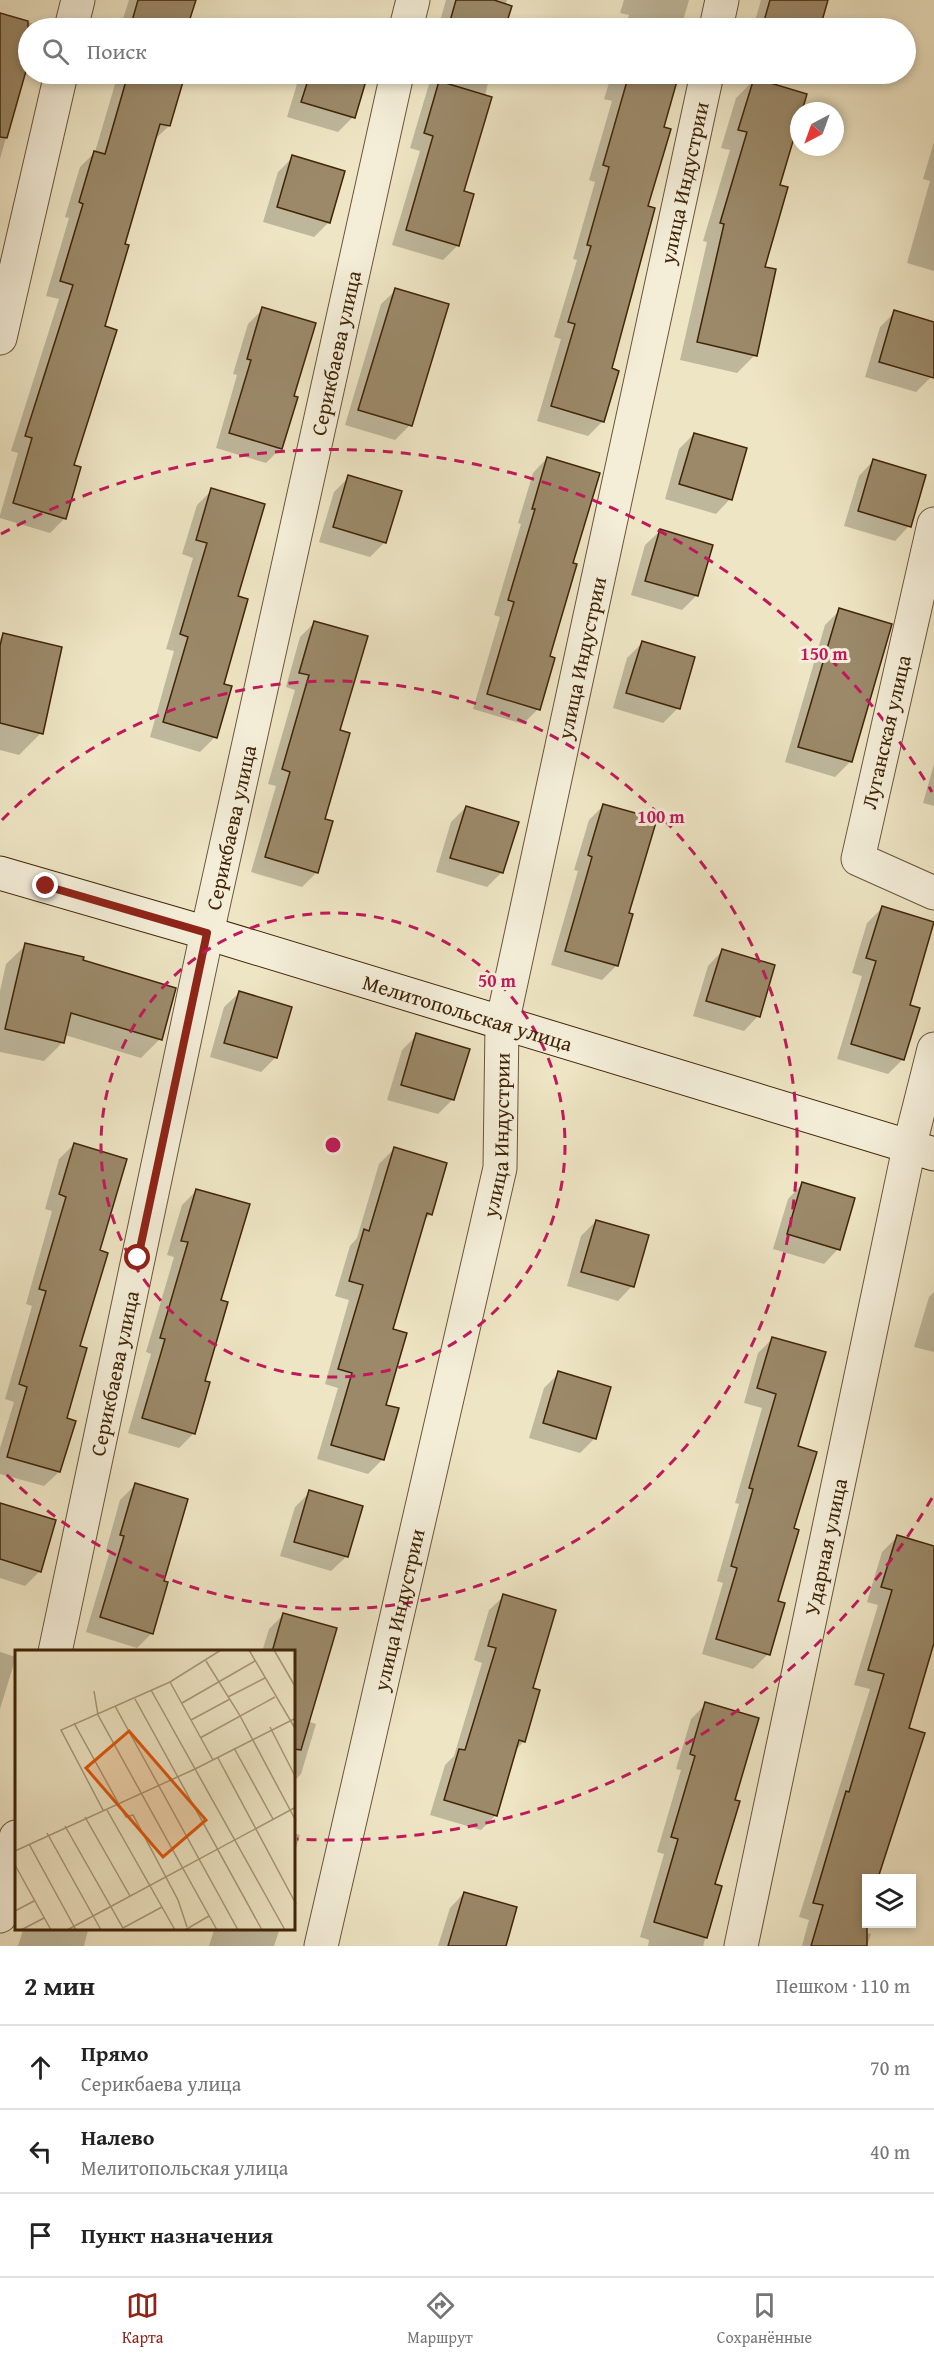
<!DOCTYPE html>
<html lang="ru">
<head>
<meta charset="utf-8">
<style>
  :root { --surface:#fff; --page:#f6f6f6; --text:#222; --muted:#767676; --line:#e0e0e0; --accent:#8f2418 }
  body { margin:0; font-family:"Gentium Book Plus",serif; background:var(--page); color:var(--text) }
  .controls { position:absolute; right:18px; bottom:18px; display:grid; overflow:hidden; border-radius:0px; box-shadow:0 3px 9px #0003 }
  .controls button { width:54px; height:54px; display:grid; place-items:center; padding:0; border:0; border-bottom:2px solid var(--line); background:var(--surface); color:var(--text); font:30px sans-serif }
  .compass { position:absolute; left:790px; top:102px; width:54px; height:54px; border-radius:50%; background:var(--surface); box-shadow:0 3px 9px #0003; rotate:221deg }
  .stop { position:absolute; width:18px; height:18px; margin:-14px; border:4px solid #8f2418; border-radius:50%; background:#fff }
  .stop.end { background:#8f2418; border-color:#fff; box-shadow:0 2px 6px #0008 }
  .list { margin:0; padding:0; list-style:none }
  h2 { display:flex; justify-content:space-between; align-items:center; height:78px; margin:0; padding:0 24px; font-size:26px }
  h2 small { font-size:20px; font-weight:400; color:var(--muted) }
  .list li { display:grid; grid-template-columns:39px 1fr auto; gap:18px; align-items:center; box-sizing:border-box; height:84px; padding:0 24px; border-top:2px solid var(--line) }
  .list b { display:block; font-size:22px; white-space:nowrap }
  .list p { margin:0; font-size:20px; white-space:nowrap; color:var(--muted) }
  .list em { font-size:20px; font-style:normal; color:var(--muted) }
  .icon { flex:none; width:33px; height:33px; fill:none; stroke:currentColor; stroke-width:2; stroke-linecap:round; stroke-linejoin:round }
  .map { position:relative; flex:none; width:934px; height:1946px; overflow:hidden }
  .search { position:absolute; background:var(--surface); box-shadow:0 3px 9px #0003; left:18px; right:18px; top:18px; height:66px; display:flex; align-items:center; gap:15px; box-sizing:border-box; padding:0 21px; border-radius:33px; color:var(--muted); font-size:22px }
  .sheet { height:330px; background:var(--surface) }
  nav { display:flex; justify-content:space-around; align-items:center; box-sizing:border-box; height:84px; border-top:2px solid var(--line); background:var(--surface); font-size:16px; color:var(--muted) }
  nav a { display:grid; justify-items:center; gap:3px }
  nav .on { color:var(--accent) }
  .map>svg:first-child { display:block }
</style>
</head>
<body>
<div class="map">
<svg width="934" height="1946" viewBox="0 0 934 1946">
  <rect width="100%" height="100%" fill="#eee5c4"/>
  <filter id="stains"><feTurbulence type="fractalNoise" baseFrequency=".00333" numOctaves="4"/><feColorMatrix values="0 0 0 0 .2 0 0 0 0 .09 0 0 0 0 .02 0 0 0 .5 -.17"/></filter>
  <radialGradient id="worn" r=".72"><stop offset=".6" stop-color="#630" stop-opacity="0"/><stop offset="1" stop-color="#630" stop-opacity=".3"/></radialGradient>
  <path fill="#0003" d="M129,0h58l7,3 -8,25h-66z
    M446,0h61l-2,5 5,2 -6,21h-66z
    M624,0h65l-8,28h-56l4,-13 -9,-2z
    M761,0h66l-9,28h-65z
    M0,14l38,11 -1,3h-9v31l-28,100z
    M118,74h56l9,2 -14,50 -16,15 -30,104 -51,221 -7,52 -15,15 -50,-15v-3l18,-62 -7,-2 48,-152 -13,-3 23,-78 -4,-1 15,-50 15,-15z
    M300,74h66l-13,43 -15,15 -51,-15z
    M432,74h58l-27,118 -5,53 -15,15 -51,-15 28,-94 -10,-3z
    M612,74h66l-16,54 -31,158 4,1 -25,82 -7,52 -15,15 -51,-15 24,-82 -7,-2 23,-77 -4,-1 22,-77 -6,-2 23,-79 -8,-2z
    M754,80l46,31 -22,75 -15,82 -8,87 -18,18 -57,-13 27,-118 -4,-1 27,-91 -9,-2 15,-50z
    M934,142v129l-27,-8 23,-82 -7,-2z
    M293,157l36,65 -15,15 -51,-15 15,-50z
    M396,290l14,135 -15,15 -50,-15 36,-121z
    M263,309l18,139 -15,15 -50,-15 21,-73 -4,-1 15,-50z
    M895,312l39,12v43l-3,10 -15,15 -51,-15 15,-50z
    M694,434l36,65 -14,15 -51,-15 14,-50z
    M547,458l24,106 -33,145 -15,15 -50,-15 27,-92 -6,-2 27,-91 -3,-1 15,-50z
    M873,461l36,65 -14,15 -51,-15 15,-50z
    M349,477l36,65 -15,15 -51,-15 15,-50z
    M212,490l24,107 -21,140 -15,15 -50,-15 24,-86 -8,-2 27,-91 -11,-4 15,-49z
    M660,531l37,64 -15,15 -51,-15 14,-50z
    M840,610l50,15 -40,137 -15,15 -50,-15 40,-137z
    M315,622l23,109 -21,141 -15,15 -51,-15 25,-86 -8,-2 27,-94 -9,-3 14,-50z
    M3,635l38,98 -22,22 -19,-5v-111z
    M642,643l36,65 -15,15 -50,-15 14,-50z
    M934,764v42l-11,-3z
    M604,805l23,109 -10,51 -15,15 -51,-15 27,-94 -4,-1 15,-50z
    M466,807l36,65 -15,15 -51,-15 15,-50z
    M882,908l27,98 -6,53 -15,15 -51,-15 25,-83 -10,-3 15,-50z
    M26,945l56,16 78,78 -19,19 -76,-23 -2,7 -19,19 -44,-9v-61l6,-27z
    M722,951l36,65 -14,15 -51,-15 15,-50z
    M239,993l37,64 -15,15 -51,-15 14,-50z
    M417,1035l36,64 -15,15 -51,-14 15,-50z
    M74,1144l24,107 -33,168 -6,53 -15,14 -44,-12v-26l14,-46 -9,-3 27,-93 -6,-2 26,-93 -7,-2 14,-50z
    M394,1149l37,65 -8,7 -32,109 -8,129 -15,15 -51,-15 21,-71 -13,-4 24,-84 -14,-4 15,-50 7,-8 22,-74z
    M802,1184l36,65 -14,15 -51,-15 15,-50z
    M197,1190l22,111 -25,132 -15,15 -51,-15 23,-79 -5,-2 28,-95 -7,-2 15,-50z
    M596,1221l36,65 -14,15 -51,-15 14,-50z
    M934,1292v60l-20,-5 15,-50z
    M773,1338l23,109 -4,82 -16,73 -8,52 -15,15 -51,-15 21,-71 -6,-2 22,-77 -4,-1 27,-95 -18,-5 14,-50z
    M559,1373l36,65 -15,15 -51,-15 15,-50z
    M135,1485l28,97 -11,51 -15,15 -51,-16 24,-81 -4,-1 14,-50z
    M310,1492l51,15 -15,50 -15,14 -51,-15 15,-49z
    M0,1509l40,62 -15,15 -25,-8z
    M897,1537l37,11v90l-27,91 -3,59 -27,90h-11l-5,53 10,3 -4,12h-65l7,-26 -10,-3 71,-228 -16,-4 24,-80 -11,-3 15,-50z
    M504,1596l27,93 -7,52 -9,10 -19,64 -15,15 -51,-15 15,-50 9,-9 28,-93 -8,-3 15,-50z
    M284,1614l51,15 -28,92 9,3 -15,50 -7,7v-129h-32l7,-23z
    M0,1652l16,5 -16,52z
    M706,1704l27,97 -20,84 8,2 -18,59h-55l1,-6 -9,-3 24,-83 -7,-2 24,-82 -5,-1 15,-50z
    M294,1833l6,2 -6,19z
    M464,1893l40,53h-66l12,-38z
    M23,1930h65l-4,16h-66z
    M214,1930h61l4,1 -5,15h-65z"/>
  <path fill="#9b8969" stroke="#412507" stroke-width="1.5" d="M138,0h58l-9,28h-57z
    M456,0h38l18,6 -7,22h-57z
    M770,0h58l-8,28h-58z
    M0,13l28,8v43l-21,74 -7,-1z
    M128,74l57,1 -15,51 -10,-2 -35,120 4,1 -24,81 12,4 -43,135 7,2 -15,52 -53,-16 19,-65 -7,-2 48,-151 -13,-4 23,-77 -4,-2 15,-51 11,3z
    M310,74h58l-13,44 -54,-16z
    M629,74h50l-15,53 7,2 -23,77 7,2 -43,160 7,3 -15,51 -53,-16 24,-82 -7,-2 23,-76 -4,-1 22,-78 -6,-2z
    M754,78l53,16 -5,17h-3v10l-19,64 8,2 -23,80 11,2 -19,87 -60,-14 27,-118 -4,-1 27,-91 -9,-2z
    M439,81l53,16 -28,94 10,3 -15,52 -53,-16 27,-94 -9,-3z
    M292,155l53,16 -15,52 -53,-16z
    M395,288l54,16 -37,122 -54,-16z
    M262,307l54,16 -22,73 4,1 -16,52 -53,-16 22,-73 -4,-1z
    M894,310l40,12v56l-55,-16z
    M694,433l53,15 -15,52 -53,-16z
    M547,457l53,16 -27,90 4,1 -27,92 5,2 -15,52 -53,-16 27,-92 -6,-2 27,-91h-3z
    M873,459l53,16 -15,52 -53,-16z
    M348,475l54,16 -16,52 -53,-16z
    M211,488l54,16 -27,92 10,3 -24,85 8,2 -15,52 -54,-16 25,-85 -8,-3 27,-91 -11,-3z
    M660,529l53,16 -15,51 -53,-15z
    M839,608l53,16 -40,138 -54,-15z
    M314,621l54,15 -28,94 10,3 -25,86 8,2 -15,52 -53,-16 25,-85 -8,-3 27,-94 -10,-2z
    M3,633l59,14 -19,87 -43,-11v-77z
    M642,641l53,16 -15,52 -54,-16z
    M603,804l54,15 -28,94 4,1 -15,52 -53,-15 27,-94 -4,-2z
    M466,806l53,16 -16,51 -53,-15z
    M882,906l52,16 -24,83 10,3 -16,52 -53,-16 25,-83 -10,-3z
    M25,943l59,14 -1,3 93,28 -14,52 -91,-27 -7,30 -59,-14z
    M722,949l53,16 -15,52 -54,-16z
    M239,991l53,16 -15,51 -53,-15z
    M416,1033l54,16 -16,51 -53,-15z
    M74,1143l53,16 -27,91 8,3 -28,93 7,2 -20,70 9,3 -16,51 -53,-15 20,-70 -8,-3 27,-93 -7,-2 27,-92 -7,-3z
    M394,1147l53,16 -15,52 -5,-2 -34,116 14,4 -21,72 13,3 -15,52 -53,-15 21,-72 -14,-4 25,-84 -14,-4 15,-52 5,2z
    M802,1182l53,16 -15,52 -53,-16z
    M196,1189l54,15 -29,96 7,2 -23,79 5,1 -15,52 -53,-16 23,-79 -5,-1 28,-96 -7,-1z
    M596,1220l53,15 -15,52 -53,-15z
    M772,1337l54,15 -28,94 19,6 -23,76 5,2 -21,71 7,2 -15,52 -54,-16 21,-71 -6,-2 22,-77 -4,-1 27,-94 -19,-6z
    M558,1371l53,16 -15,52 -53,-16z
    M135,1483l53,16 -24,82 4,1 -15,52 -53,-17 24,-81 -4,-1z
    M309,1490l54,16 -15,51 -54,-15z
    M0,1503l56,17 -15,52 -41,-13z
    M897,1535l37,11v97l-25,85 16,5 -47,145h-11v68h-56l12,-41 -10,-2 33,-112 3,1 35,-118 -16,-4 24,-80 -11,-3z
    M503,1594l53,16 -23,78 7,2 -15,52 -6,-2 -22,76 -53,-16 15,-51 6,1 31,-102 -8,-2z
    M283,1613l54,15 -36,122 -7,-1v-97h-22z
    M705,1702l54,16 -24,82 5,1 -25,83 7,2 -15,52 -53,-16 24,-83 -7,-2 24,-81 -5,-2z
    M464,1892l53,15 -11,39h-58z"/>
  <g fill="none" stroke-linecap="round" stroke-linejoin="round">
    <g stroke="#6c5536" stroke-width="35">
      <g id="street">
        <path d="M71,28l7,-28"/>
        <path d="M406,28l7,-28"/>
        <path d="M716,28l6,-28"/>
        <path d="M0,338l61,-264"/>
        <path d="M934,524l-76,335 76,34"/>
        <path id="s1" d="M55,1652l152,-719 190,-859"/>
        <path d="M0,1916l16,-79"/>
        <path id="s2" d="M321,1946l179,-778 2,-144 205,-950"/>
        <path id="s3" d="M741,1946l168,-798 25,-99"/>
      </g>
    </g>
    <g stroke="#412507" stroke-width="35">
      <g id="secondary">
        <path id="s4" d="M0,873l207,60 727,221"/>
      </g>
    </g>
    <use href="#street" stroke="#f4eed9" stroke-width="33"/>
    <use href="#secondary" stroke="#f4eed9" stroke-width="33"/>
  </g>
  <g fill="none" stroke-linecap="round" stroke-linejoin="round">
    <path stroke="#8f2418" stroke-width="8" d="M46,886l161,47 -69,325"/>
  </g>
  <g fill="none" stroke="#c2185b" stroke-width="3" stroke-dasharray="10 8">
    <circle cx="333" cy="1145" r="232"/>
    <path d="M2 820A464 464 0 1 1 2 1470"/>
    <path d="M932 1498A695 695 0 0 1 297 1839M1 534A695 695 0 0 1 932 792"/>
  </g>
  <g text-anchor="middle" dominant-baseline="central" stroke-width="6" stroke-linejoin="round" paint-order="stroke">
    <g font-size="21" fill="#412507" stroke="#f4eed9">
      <text stroke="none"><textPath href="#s2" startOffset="1803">улица Индустрии</textPath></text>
      <text stroke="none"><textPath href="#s1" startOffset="1329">Серикбаева улица</textPath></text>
      <text stroke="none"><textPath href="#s2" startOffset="1317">улица Индустрии</textPath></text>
      <text transform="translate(886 732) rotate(-77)">Луганская улица</text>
      <text stroke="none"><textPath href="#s1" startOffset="843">Серикбаева улица</textPath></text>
      <text stroke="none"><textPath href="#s4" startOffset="488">Мелитопольская улица</textPath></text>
      <text stroke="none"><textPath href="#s2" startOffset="831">улица Индустрии</textPath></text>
      <text stroke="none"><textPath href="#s1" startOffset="285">Серикбаева улица</textPath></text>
      <text stroke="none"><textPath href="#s3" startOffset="408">Ударная улица</textPath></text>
      <text stroke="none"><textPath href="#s2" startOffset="345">улица Индустрии</textPath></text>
    </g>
  </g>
  <g transform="translate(15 1650)">
    <rect width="280" height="280" fill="#eee5c4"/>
    <path fill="none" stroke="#a99878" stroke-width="1.5" d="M234,0l47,80M259,0l22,38M191,11l33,53 57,107M155,32l43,78M136,40l134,240M79,41l4,24 119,215M213,47l37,-19M120,49l127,231M167,53l73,-42M100,56l123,224M176,70l39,-21M59,73l52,94 7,-2 45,85 9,27M255,77l26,51M185,88l75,-41M219,98l39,71M203,108l78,146M88,160l-42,-80 109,-48 51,-32M92,160l68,120M70,167l45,79M50,176l58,102 39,-21M32,183l54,97M14,194l47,86M0,201l180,-82 101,-51M0,215l36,65M0,261l19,-10M6,280l23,-12M52,280l229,-123M170,280l24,-14"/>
    <path fill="#e0560c" fill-opacity="0.15" stroke="#e0560c" stroke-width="3" d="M114,81l77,89 -43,37 -77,-89z"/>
    <rect width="280" height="280" fill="none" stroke="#412507" stroke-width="3"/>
  </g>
  <circle cx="333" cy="1145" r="9" fill="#c2185b" stroke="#f4eed9" stroke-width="3"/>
  <g font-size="18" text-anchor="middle" font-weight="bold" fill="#c2185b" stroke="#f4eed9" stroke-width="6" stroke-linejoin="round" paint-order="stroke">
    <text x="824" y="660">150 m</text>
    <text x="661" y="823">100 m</text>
    <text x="497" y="987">50 m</text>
  </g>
  <rect width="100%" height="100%" filter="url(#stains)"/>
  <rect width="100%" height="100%" fill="url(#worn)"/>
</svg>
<div class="controls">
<button><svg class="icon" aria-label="layers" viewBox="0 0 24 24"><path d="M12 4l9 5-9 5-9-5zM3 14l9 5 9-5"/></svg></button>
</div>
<svg class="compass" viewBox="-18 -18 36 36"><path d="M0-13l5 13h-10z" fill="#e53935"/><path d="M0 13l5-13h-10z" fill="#767676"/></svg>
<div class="stop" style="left:138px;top:1258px"></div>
<div class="stop end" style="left:46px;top:886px"></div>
<div class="search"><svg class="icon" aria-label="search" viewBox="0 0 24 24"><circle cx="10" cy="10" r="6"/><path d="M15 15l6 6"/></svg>Поиск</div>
</div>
<section class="sheet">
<h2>2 мин<small>Пешком · 110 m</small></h2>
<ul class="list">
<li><svg class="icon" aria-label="ahead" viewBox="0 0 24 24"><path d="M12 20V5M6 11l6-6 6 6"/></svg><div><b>Прямо</b><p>Серикбаева улица</p></div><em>70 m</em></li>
<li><svg class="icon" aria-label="left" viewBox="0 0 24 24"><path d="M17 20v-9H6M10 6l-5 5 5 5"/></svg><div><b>Налево</b><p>Мелитопольская улица</p></div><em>40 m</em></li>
<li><svg class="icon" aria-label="arrive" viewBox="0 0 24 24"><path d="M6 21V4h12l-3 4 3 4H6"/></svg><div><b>Пункт назначения</b></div></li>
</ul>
</section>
<nav>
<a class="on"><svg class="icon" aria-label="map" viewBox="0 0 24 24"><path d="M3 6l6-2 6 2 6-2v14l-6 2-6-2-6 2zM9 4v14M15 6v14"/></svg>Карта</a>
<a><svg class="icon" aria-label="directions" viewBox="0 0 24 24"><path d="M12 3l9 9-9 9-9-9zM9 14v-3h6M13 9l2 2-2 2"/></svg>Маршрут</a>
<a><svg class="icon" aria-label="saved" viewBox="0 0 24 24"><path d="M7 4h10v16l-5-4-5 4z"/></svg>Сохранённые</a>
</nav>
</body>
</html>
